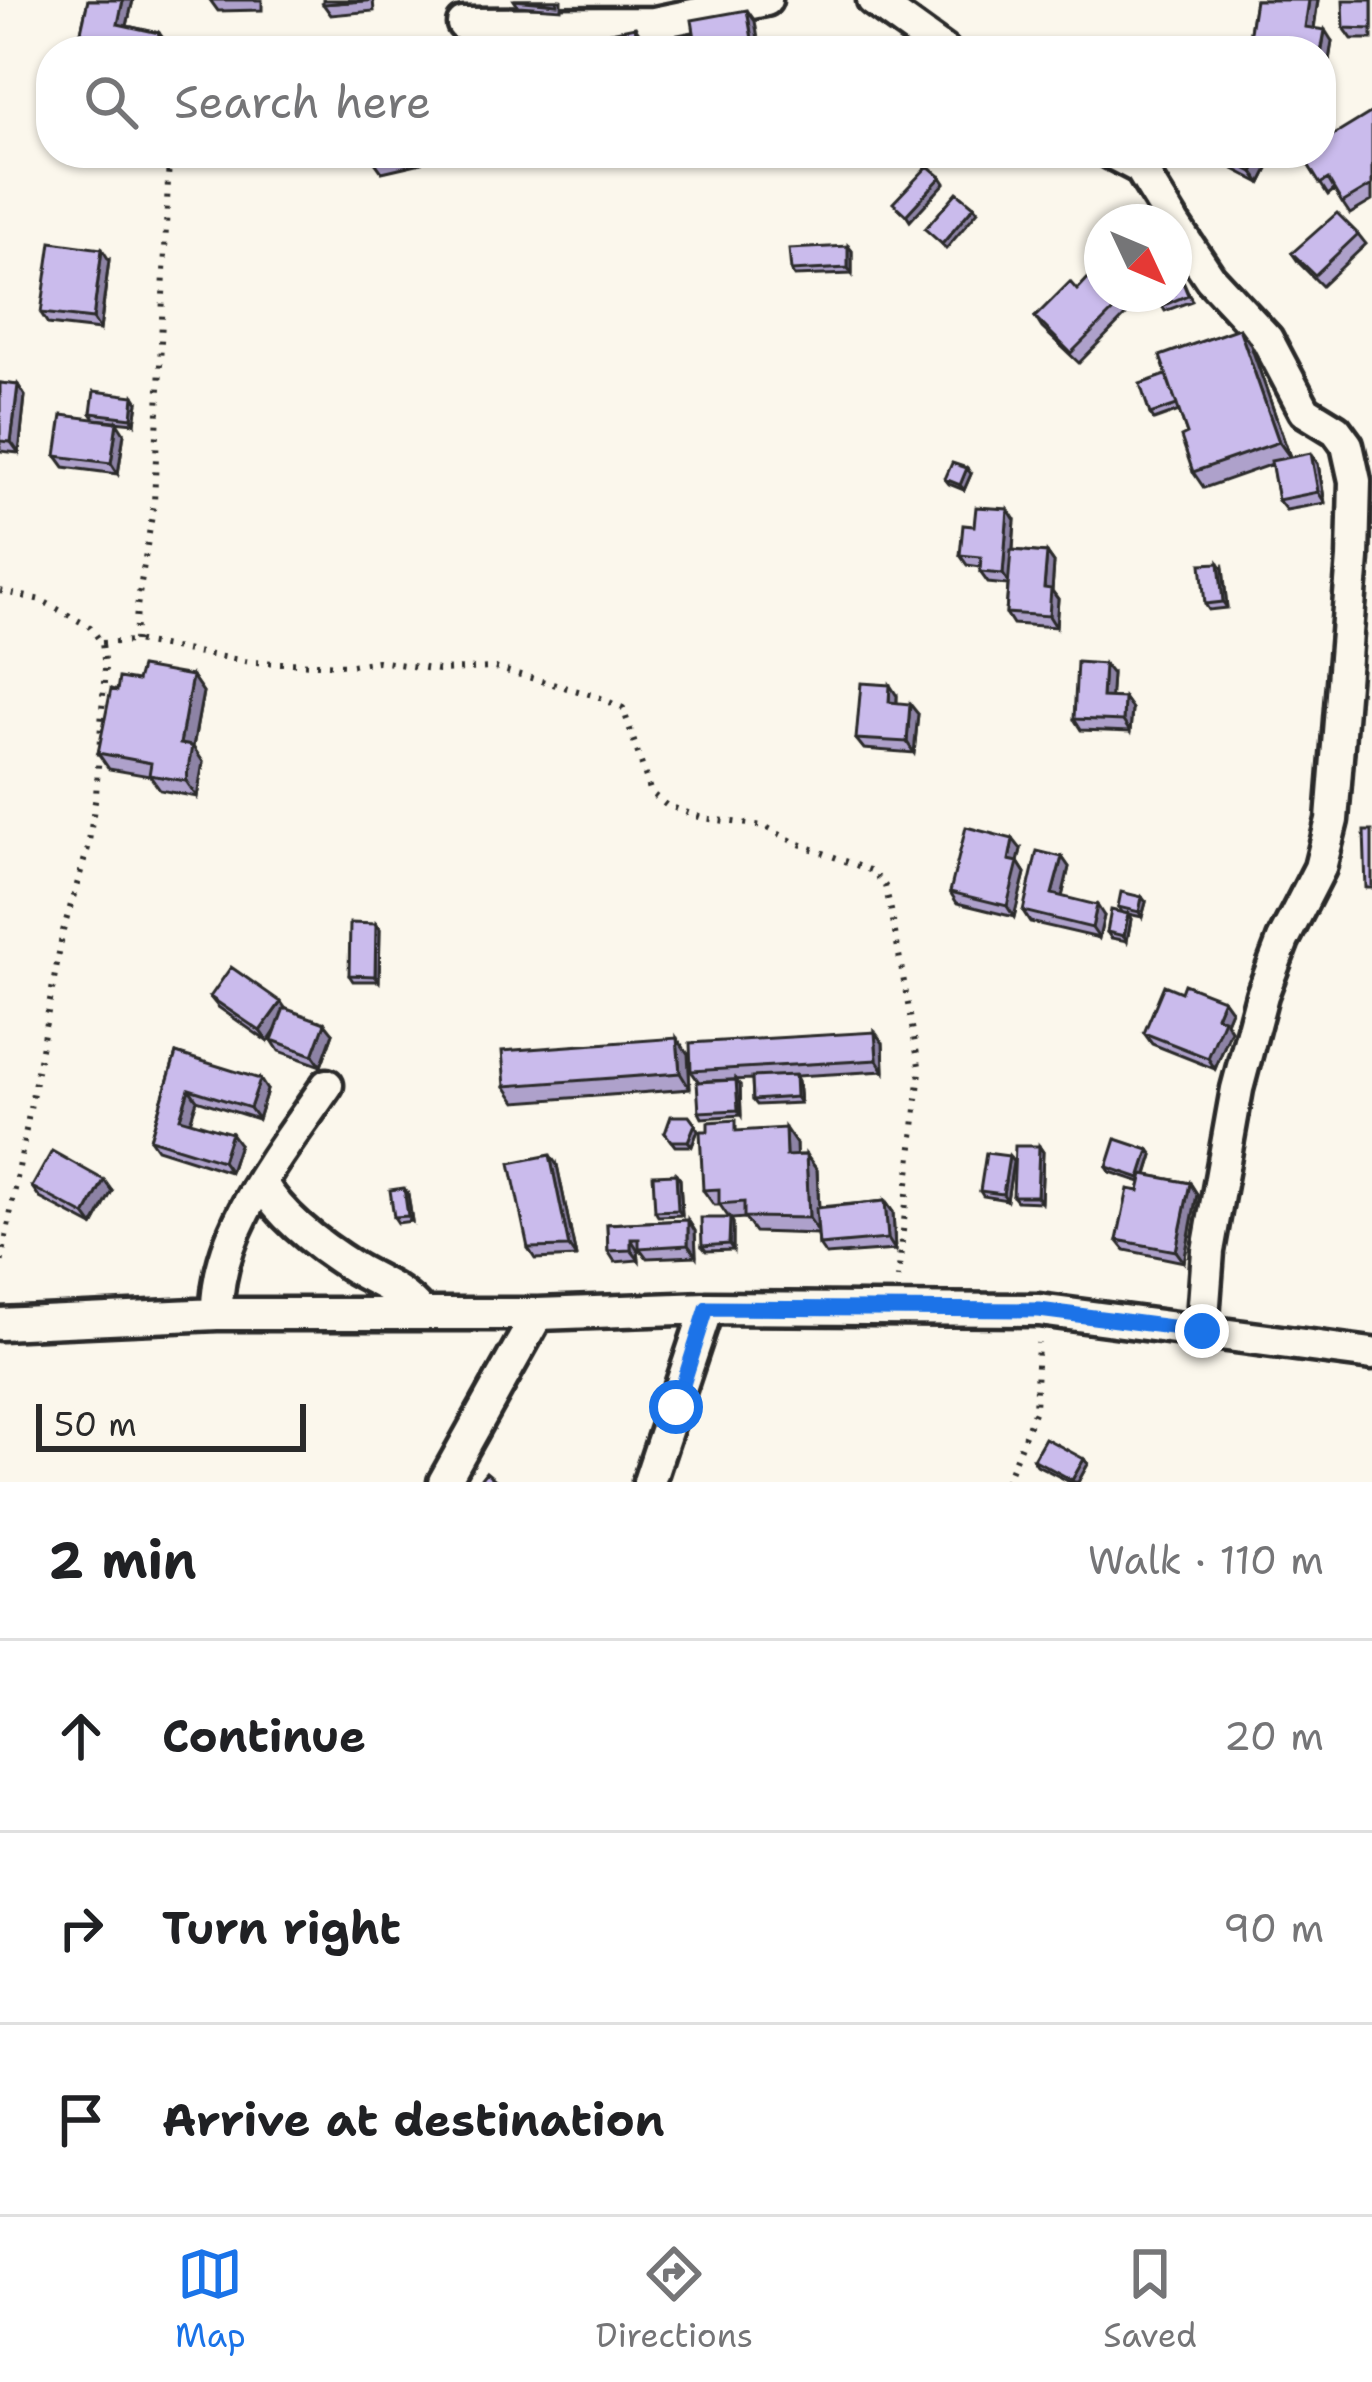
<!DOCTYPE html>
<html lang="en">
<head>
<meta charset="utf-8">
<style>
  :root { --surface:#fff; --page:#f6f6f6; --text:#202124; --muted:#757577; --line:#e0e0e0; --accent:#1a73e8 }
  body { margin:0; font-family:"Shantell Sans",sans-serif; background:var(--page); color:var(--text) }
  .compass { position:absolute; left:1084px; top:204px; width:108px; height:108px; border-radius:50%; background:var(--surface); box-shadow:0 3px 9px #0004; rotate:134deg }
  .scale { position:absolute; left:36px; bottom:30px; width:270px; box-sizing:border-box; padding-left:12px; border:6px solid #2b2b2b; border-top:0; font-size:33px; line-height:42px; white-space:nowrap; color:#2b2b2b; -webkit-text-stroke:9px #fbf7ec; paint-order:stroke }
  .stop { position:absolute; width:36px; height:36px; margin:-27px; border:9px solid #1a73e8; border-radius:50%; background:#fff }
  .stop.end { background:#1a73e8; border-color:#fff; box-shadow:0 3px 12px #0008 }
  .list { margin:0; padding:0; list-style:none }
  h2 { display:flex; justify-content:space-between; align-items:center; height:156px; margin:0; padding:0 48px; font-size:51px }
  h2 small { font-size:39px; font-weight:400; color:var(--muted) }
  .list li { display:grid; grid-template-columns:78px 1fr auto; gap:36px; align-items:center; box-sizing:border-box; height:192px; padding:0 48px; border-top:3px solid var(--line) }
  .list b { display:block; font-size:45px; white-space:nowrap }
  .list em { font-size:39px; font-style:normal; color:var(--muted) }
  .icon { flex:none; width:66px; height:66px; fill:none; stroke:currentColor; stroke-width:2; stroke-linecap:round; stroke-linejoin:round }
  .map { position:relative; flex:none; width:1372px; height:1482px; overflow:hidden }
  .search { position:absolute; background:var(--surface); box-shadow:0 3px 9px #0004; left:36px; right:36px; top:36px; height:132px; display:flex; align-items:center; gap:30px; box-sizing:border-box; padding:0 42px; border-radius:48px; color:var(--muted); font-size:45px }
  .sheet { height:732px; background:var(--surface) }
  nav { display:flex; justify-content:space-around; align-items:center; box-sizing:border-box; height:168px; border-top:3px solid var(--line); background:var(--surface); font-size:33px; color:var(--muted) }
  nav a { display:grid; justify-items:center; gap:6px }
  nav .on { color:var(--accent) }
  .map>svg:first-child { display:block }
</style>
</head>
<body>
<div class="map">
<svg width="1372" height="1482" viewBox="0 0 1372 1482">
  <rect width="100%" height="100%" fill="#fbf7ec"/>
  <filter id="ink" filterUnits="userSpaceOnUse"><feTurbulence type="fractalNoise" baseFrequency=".00833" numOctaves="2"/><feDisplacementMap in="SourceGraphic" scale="24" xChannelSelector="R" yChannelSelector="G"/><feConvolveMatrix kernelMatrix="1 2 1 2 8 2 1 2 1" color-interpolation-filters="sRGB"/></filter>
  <g filter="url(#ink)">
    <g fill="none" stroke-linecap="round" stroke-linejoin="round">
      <g stroke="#2b2b2b" stroke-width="39">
        <path id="street" d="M873,0l71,51
          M463,24l191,-1 112,-23
          M1111,153l29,15 33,54
          M1174,224l36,54 57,61 38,72 31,19 11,15 8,36 -2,77 -21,262 -12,48 -37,72 -21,55 -25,94 -29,162 -6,80
          M262,1184c20,34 60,64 94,85 24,14 46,21 64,43
          M217,1314c-2,-84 64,-161 110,-229
          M0,1324l217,-10h321l169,-6 332,2 333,44
          M444,1482l94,-168
          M649,1482l58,-174"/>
      </g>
      <path stroke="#2b2b2b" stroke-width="6" stroke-dasharray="3 9" stroke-linecap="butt" d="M0,591l41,9 49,27 12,16 3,25 -9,127 -8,53 -25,83 -63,339
        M135,641l2,-34 17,-104 15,-345
        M102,643l33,-2 115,21 101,3 27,-4 60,9 57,-2 101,28 27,12 28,85 15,12 36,13 62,8 30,16 78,29 13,15 6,24 29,161 -22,207
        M1006,1482l29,-72 3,-67"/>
      <use href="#street" stroke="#fbf7ec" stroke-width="30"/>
    </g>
    <path fill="#aea1cb" stroke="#2b2b2b" stroke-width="3" d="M88,0h45l-6,26 32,7 8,11 -2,7h-83l-4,-6z
      M210,0h52v10l-44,1z
      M373,0l1,11 -43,4 -8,-11z
      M514,0h47v9l-43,-3z
      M1255,0h63l-4,29 18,12 -4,26 -7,-1v-15h-69l-4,-6z
      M1372,0v39h-20l-8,-11z
      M1372,112v89l-22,13 -16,-24 -6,5 -22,-34z
      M373,153h46l2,10 -39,9 -8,-11z
      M692,153h90v5l-82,5z
      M1203,153h73l-15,30z
      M1358,234l8,10 -44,42 -23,-23 -7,-10z
      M848,246l4,5v23l-58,2 -3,-5z
      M109,260l-9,70 -52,-6 -7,-11z
      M1182,278l10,23 -27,10 -10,-17z
      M1077,290l43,14 7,10 -48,49 -37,-35 -7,-11z
      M1250,343l40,114 28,7 7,39 -39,7 -8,-10 -6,-36 -68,24 -11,-16 -6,-38 -8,-23 -25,9 -4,-6z
      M0,383l18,2 7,11 -6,57 -19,-2z
      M138,402l-3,21 -40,-4 -4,-6z
      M124,433l-6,41 -54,-7 -8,-11z
      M971,474l-7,16 -15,-6 -4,-5z
      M1015,520l-2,30 34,3 7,10 -2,28 6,8 -2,28 -43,-3 -7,-11 2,-28 -20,-2 -8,-11 1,-5 -14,-2 -7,-10 14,-29z
      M1223,568l4,40 -18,2 -4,-6z
      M1112,674l-2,24h14l8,11 -2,23 -49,-2 -7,-11z
      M192,676l11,16 -10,55 10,15 -6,35 -37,-7 -10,-14 -41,-7 -11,-16 19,-62 20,-10z
      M897,696v7l21,11 -4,39 -50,-4 -8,-10z
      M1021,849l-3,13 7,11 -11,44 -57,-14 -7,-11z
      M1062,857l7,10 -7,30 42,19 -5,22 -69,-16 -7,-11z
      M1146,902l-4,15 -14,-3 3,5 -4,22 -16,-3 -4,-6 15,-20 -4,-5z
      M376,924l4,5 -1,52h-26l-4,-6z
      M210,997l76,12 47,24 -12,33 -42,-15 -7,-11 3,-8 -7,10 -50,-35z
      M1231,1010l-5,12 5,8 -16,39 -63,-25 -8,-11z
      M883,1043l1,28 -89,5 3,5 2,22 -43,2 -4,-5 -1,-21 -46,2 34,4 1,30 -39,3 -3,-6v-30l-8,-11z
      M176,1053l91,37 -9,29 -61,-19 -7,21 49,23 -9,28 -73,-23 -7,-10z
      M688,1054l2,35 -174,13 -11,-16z
      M698,1130l-6,16h-17l-10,-13z
      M743,1131l53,13v11h10l11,15 2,37 66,-6 8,11 2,38 -69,5 -7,-10 -1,-11 -63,-2 -10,-14 -14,1 2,4v27l-27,1 -4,-5 27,-28 -9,-13h-6l-11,-15z
      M1039,1146l4,6 -2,50 -24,-1 -4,-5z
      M1149,1150l4,5 -6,20 43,8 7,11 -13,68 -59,-12 -8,-10 22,-49 2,-9 -31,-10 -3,-5z
      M1009,1156l4,6 -6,38 -24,-4 -3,-5z
      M557,1165l19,92 -41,2 -7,-11z
      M676,1174l4,5 2,36 -24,1 -3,-5z
      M32,1187l80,4 -19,35 -53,-28z
      M408,1194l4,27 -14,2 -4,-6z
      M688,1220l7,11 1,25 -49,2 -6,-8h-3l1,10 -24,2 -7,-11 -1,-27z
      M1033,1459l55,5 -10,18h-8l-33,-17z"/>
    <path fill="#8d83a5" stroke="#2b2b2b" stroke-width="3" d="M123,0h10l-8,34 -7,-10z
      M1309,0h9l-6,38 -7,-11z
      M747,10l8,11 5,30h-6z
      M635,27l8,11 2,13h-6z
      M1325,30l7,11 -4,26 -7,-10z
      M159,33l8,11 -2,7h-10z
      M1263,153h13l-15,30 -8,-11z
      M941,177l4,6 -35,38 -4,-6z
      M974,206l4,5 -32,38 -4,-5z
      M848,246l4,5v23l-4,-6z
      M102,249l7,11 -9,70 -7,-11z
      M1239,328l11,15 40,114 -11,-15z
      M18,385l7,11 -6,57 -8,-11z
      M134,396l4,6 -3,21 -3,-5z
      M117,422l7,11 -6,41 -7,-11z
      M1311,453l7,11 7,39 -7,-11z
      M967,468l4,6 -7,16 -4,-5z
      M1008,509l7,11 -5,65 -7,-11z
      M1047,553l7,10 -2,28 6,8 -2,28 -7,-11 -5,-28z
      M1219,563l4,5 4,40 -4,-6z
      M1104,664l8,10 -2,34 -8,-11z
      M192,676l11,16 -10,55 10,15 -6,35 -11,-16 -6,-37z
      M890,685l7,11 -1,17 -7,-11z
      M1124,698l8,11 -2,23 -7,-11z
      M910,704l8,10 -4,39 -7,-11z
      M1013,839l8,10 -3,13 7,11 -11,44 -7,-11 2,-46z
      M1062,857l7,10 -9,38 -8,-11z
      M1142,897l4,5 -4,15 -3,-5z
      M1097,905l7,11 -5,22 -7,-10z
      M1128,914l3,5 -4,22 -3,-5z
      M376,924l4,5 -1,52 -4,-5z
      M1223,999l8,11 -5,12 5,8 -16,39 -7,-11 8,-42z
      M281,1002l7,10 -20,30 -8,-11z
      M325,1023l8,10 -12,33 -8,-11z
      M875,1032l8,11 1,28 -7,-11z
      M677,1038l11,16 2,35 -10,-16z
      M795,1075l3,6 2,22 -4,-6z
      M260,1079l7,11 -9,29 -8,-11z
      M736,1080l4,5 1,30 -3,-5z
      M189,1089l8,11 -9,28 -8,-10z
      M695,1124l3,6 -6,16 -4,-5z
      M785,1128l11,16 1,28 -11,-16z
      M231,1133l8,11 -9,28 -8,-11z
      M1039,1146l4,6 -2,50 -4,-6z
      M1149,1150l4,5 -9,28 -4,-5z
      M550,1155l7,10 19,92 -7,-10z
      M806,1155l11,15 3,64 -11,-16z
      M1009,1156l4,6 -6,38 -4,-6z
      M676,1174l4,5 2,36 -4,-5z
      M104,1180l8,11 -19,35 -8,-11z
      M1190,1183l7,11 -13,68 -8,-11z
      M404,1188l4,6 4,27 -4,-5z
      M885,1201l8,11 2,38 -7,-11z
      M730,1218l3,5v27l-4,-6z
      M688,1220l7,11 1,25 -8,-11z
      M631,1239l7,11 1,10 -8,-10z
      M1084,1459l4,5 -10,18h-4l-2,-2z"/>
    <path fill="#cabbec" stroke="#2b2b2b" stroke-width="3" d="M88,0h35l-5,24 41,9 -4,18h-49l-28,-6z
      M323,0h43l1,1 -44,3z
      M514,0h43v4z
      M1255,0h54l-4,27 20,3 -4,22 -36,-1 -37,-6z
      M1343,0h29v29l-28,-1z
      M747,10l7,41h-57l-5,-31z
      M635,27l4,24h-30l-3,-18z
      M1044,41l25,4 -1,6h-26z
      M1372,112v73l-30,18 -14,-24 -8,5 -14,-23 7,-4 -2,-4h10v-10z
      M373,153h37l-36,8z
      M1215,153h48l-10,19z
      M928,166l13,11 -35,38 -13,-12z
      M957,192l17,14 -32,38 -17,-15z
      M1337,213l21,21 -43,41 -23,-22z
      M51,242l51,7 -9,70 -52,-6z
      M848,246v22l-57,3 -2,-22z
      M1179,273l9,22 -26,11 -7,-12h19v-19z
      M1091,275l11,11v8h8l10,10 -49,49 -36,-36 35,-35 7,8z
      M1239,328l40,114 -86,30 -12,-35 6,-3 -27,-78z
      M1166,375l11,30 -27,9 -10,-30z
      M0,383l18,2 -7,57 -11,-1z
      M94,391l40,5 -2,22 -41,-5z
      M62,415l55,7 -6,41 -55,-7z
      M1311,453l7,39 -40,8 -7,-39z
      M952,463l15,5 -7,17 -15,-6z
      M976,507l32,2 -5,65 -23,-2 1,-15 -21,-2 3,-30 11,1z
      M1011,550l36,3 -3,35 7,1 -2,27 -43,-3z
      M1219,563l4,39 -18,2 -4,-40z
      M1077,662l27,2 -2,33 22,1 -1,23 -49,-2z
      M141,667l51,9 -12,68 12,2 -6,35 -37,-6 2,-12 -53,-10 13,-64 6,2 2,-13 18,3z
      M861,683l29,2 -1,17 21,2 -3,38 -51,-3z
      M966,827l47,12 -4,21 9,2 -11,44 -57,-14z
      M1364,831h8v57h-6z
      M1037,851l25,6 -10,37 45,11 -5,23 -69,-17z
      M1121,892l21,5 -3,15 -21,-5z
      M1111,910l17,4 -4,22 -17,-4z
      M350,923l26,1 -1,52 -26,-1z
      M231,967l50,35 -21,29 -50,-34z
      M1184,984l39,15 -7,17 8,3 -16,39 -64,-25 20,-48 17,7z
      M284,1008l41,15 -12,32 -41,-15z
      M875,1032l2,28 -186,11 -1,-28z
      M677,1038l3,35 -175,13 -3,-35z
      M176,1053l84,26 -10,29 -61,-19 -9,29 51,15 -9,28 -72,-22z
      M795,1075l1,22 -43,3 -1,-23z
      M736,1080l2,30 -39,2 -2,-30z
      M671,1116h18l6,8 -7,17h-17l-6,-8z
      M736,1120v11l49,-3 1,28 20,-1 3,63 -65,-1v-15l-25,2v-15l-16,1 -3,-59h8v-9z
      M1116,1139l33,11 -9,28 -33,-11z
      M1015,1146h24l-2,50h-24z
      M52,1151l52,29 -19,35 -53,-28z
      M986,1153l23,3 -6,38 -23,-3z
      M550,1155l19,92 -41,1 -18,-85z
      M676,1174l2,36 -23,1 -2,-36z
      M1143,1174l47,9 -14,68 -59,-11 11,-51 11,2z
      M404,1188l4,28 -14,1 -4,-27z
      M885,1201l3,38 -69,6 -3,-37z
      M701,1218h29l-1,26 -27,2z
      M688,1220v25l-49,3v-9h-8v11l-23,1 -1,-27z
      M1045,1438l39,21 -12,21 -39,-21z
      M486,1472l12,10h-20z"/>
  </g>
  <g fill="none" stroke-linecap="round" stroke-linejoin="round" filter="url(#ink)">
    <path stroke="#1a73e8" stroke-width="15" d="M676,1407l31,-99 332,2 163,21"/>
  </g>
</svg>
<svg class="compass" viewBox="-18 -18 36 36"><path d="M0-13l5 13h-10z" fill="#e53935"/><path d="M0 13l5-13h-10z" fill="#757577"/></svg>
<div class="scale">50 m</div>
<div class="stop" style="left:676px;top:1407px"></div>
<div class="stop end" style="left:1202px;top:1331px"></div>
<div class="search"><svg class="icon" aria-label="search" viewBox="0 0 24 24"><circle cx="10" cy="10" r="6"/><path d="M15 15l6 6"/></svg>Search here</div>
</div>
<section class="sheet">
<h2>2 min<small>Walk · 110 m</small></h2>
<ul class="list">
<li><svg class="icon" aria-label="ahead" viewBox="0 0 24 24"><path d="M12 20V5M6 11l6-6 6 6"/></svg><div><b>Continue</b></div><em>20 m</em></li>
<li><svg class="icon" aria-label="right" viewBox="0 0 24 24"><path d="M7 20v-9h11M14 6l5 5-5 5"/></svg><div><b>Turn right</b></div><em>90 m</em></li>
<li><svg class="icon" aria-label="arrive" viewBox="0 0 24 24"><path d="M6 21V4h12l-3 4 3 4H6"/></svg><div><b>Arrive at destination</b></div></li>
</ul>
</section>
<nav>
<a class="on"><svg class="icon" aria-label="map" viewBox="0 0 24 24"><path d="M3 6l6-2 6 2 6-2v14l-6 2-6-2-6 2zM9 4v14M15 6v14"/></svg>Map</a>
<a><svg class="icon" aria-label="directions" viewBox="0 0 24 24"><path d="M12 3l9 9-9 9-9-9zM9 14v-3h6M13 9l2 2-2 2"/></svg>Directions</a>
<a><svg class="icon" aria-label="saved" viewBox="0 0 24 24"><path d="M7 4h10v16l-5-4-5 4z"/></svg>Saved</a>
</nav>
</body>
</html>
